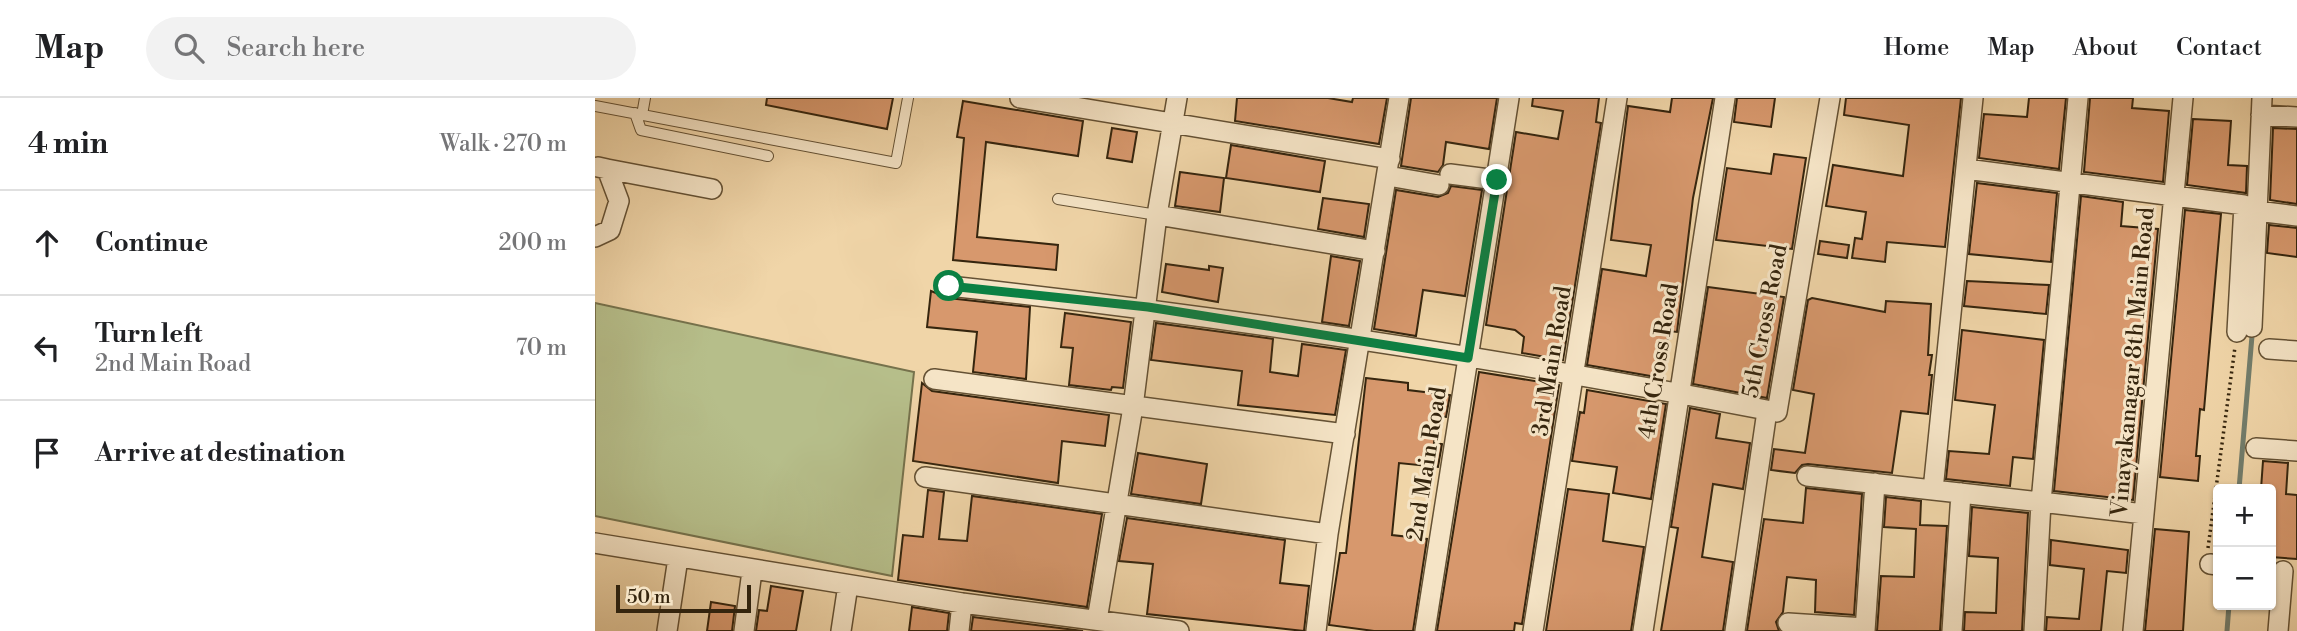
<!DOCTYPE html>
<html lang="en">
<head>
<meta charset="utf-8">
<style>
  :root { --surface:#fff; --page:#f2f2f2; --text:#202124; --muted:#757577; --line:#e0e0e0 }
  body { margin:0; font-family:"Libre Bodoni",serif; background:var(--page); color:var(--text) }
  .controls { position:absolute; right:21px; bottom:21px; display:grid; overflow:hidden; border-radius:7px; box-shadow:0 2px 5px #0004 }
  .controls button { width:63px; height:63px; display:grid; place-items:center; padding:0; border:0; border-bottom:2px solid var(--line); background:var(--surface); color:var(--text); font:35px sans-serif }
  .scale { position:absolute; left:21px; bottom:18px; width:135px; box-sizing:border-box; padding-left:7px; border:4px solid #35250e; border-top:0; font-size:19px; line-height:24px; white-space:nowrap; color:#35250e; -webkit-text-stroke:5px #f5e4c6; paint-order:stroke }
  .stop { position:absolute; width:21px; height:21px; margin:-16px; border:5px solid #0b8043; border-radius:50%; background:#fff }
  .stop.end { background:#0b8043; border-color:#fff; box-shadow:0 2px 7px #0008 }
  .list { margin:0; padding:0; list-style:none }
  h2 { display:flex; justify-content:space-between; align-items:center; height:91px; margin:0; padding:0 28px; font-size:30px }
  h2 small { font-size:23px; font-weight:400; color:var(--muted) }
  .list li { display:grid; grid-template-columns:46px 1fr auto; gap:21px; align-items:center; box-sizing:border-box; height:105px; padding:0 28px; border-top:2px solid var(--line) }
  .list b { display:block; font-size:26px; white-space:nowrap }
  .list p { margin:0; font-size:23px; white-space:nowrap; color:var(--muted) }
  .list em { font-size:23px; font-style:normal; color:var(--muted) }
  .icon { flex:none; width:38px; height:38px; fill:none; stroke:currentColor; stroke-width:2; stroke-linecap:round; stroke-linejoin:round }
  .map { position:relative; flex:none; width:1702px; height:533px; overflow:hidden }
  header { display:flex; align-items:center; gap:42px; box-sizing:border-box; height:98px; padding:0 35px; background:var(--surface); border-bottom:2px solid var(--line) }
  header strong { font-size:33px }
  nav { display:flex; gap:38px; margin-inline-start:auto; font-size:24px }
  .search { width:490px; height:63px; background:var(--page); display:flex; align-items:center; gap:18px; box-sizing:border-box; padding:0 24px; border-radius:38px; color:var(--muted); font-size:26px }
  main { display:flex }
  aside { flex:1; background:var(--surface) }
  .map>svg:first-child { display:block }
</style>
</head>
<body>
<header>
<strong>Map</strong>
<div class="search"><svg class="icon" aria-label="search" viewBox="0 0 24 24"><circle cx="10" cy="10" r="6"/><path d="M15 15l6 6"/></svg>Search here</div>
<nav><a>Home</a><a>Map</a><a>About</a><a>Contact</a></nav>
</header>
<main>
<aside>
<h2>4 min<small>Walk · 270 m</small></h2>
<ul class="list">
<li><svg class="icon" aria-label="ahead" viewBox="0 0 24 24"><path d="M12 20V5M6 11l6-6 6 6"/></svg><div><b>Continue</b></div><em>200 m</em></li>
<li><svg class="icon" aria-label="left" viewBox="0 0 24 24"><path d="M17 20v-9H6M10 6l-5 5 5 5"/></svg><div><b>Turn left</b><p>2nd Main Road</p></div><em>70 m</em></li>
<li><svg class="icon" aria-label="arrive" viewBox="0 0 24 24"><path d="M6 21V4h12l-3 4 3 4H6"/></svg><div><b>Arrive at destination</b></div></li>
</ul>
</aside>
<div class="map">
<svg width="1702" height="533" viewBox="0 0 1702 533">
  <rect width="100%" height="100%" fill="#f0d5a8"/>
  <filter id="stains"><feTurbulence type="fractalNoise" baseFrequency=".00286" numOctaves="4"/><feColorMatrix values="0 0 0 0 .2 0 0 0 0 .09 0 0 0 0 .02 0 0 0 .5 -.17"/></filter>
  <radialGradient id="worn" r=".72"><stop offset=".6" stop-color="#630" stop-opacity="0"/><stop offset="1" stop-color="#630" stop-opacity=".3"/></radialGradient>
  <path fill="#b6be8a" stroke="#76724c" stroke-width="2" d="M0,205l319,69 -22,204 -297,-60z"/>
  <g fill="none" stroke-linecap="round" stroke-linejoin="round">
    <path stroke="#727d6c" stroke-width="5" d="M1644,391l13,-153
      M1632,533l2,-26"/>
  </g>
  <path fill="#d7986d" stroke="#35250e" stroke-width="2" d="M172,0h126l-6,31 -121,-24z
    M642,0h91l24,4 1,-4h34l-8,46 -144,-23z
    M816,0h86l-8,51 -43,-7 -3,23 -5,7 -37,-6z
    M938,0h66l-3,24 5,1 -38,237 -41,-7 2,-16 -9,-7 -29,-5 30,-193 42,7 5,-28 -31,-5z
    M1077,0h41l-20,100 -16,134 -8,-1 -7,47 -75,-13 15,-96 44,7 5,-31 -40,-5 17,-134 42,6z
    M1142,0h38l-4,29 -37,-5z
    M1251,0h115l-16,149 -58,-5 -2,20 -33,-4 3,-20 7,1 4,-27 -40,-6 7,-41 70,11 6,-51 -65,-10z
    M1434,0h37l-7,71 -80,-11 5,-44 43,3z
    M1495,0h43l-1,10 37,3 -6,71 -79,-10z
    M368,3l120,20 -5,35 -92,-14 -9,95 81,8 -2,25 -103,-10 11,-122 -7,-1z
    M1598,21l38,2 -3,44 19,1 -1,27 -59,-8z
    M517,30l25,4 -5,30 -25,-4z
    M1678,30l24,1v75l-27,-4z
    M636,47l94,16 -5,31 -94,-14z
    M1179,56l32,4 -14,91 -76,-9 11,-72 44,6z
    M585,74l44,6 -4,34 -45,-6z
    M1382,85l80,10 -6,69 -82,-8z
    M856,88l31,4 -17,106 -42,-6 -7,46 -42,-7 22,-139 42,7 10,-4z
    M1486,98l42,6 -2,24 37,3 -25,271 -79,-9z
    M728,100l46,6 -5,33 -46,-8z
    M1590,112l36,4 -17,196 -4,-1 -4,47h4l-2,25 -38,-4z
    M1674,127l28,3v29l-30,-4z
    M1225,143l29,4 -2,13 -29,-4z
    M736,158l29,5 -11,65 -27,-4z
    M571,166l43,6v-4l14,2 -5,34 -56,-10z
    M1372,183l82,4 -3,29 -82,-8z
    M1113,189l76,10 -17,101 -74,-14z
    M336,193l17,7 82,9 -4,72 -53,-7 4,-40 -50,-5z
    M1217,200l73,14 1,-11 45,3 -3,51h4l-3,20h3l-4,39 -27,-3 -9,62 -84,-9 -6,1 -7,8 -24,-3 3,-21 31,4 9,-59 -21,-4 15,-90z
    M470,215l66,9 -8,66 -11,-1 -1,3 -42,-5 4,-37 -12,-1z
    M561,225l117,16 -3,33 28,4 4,-32 44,6 -11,65 -97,-10 4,-34 -91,-11z
    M1367,232l82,10 -11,119 -20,-2 -3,29 -64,-7 3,-28 40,3 6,-49 -40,-5z
    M884,274l80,13 -37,239 -7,-1 -1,8h-77z
    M771,280l42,5v7l42,5 -4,22 -9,-1 -3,27 8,1 -4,23 -39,-4 -7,72 35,4 -14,92h-39l-45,-6 11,-72h6z
    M327,285l10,8 177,24 -4,31 -43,-5 -4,42 -145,-22z
    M992,292l79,14 -15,95 -38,-6 4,-26 -45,-6 8,-49 4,1z
    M1095,310l30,6 -4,24 34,5 -7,46 -30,-5 -11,73 31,5 -10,69h-62l17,-103 -7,-1z
    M543,355l69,11 -6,40 -70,-10z
    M1668,363l25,2 -2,31 11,1v64l-26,-2 1,-67 -11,-1z
    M1211,390l56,6 -8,121 -39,-3 1,-32 -29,-3 -4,35 -7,10 3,9h-32l17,-112 39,4z
    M973,391l41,5 -6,47 41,6 -13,84h-85z
    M333,392l16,2 -5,47 28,2 5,-45 130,18 -15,93 -189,-27 5,-45 20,2z
    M1291,399l35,4 -1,24 27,1 -7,105h-63l4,-55 33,1 2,-48 -32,-2z
    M1377,409l56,6 -6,118h-58l1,-19 31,1 2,-55 -29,-2z
    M532,420l158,22 -5,43 29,3 -5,45 -157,-17 6,-50 -34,-3z
    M1560,431l34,3 -6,99h-38z
    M1456,442l77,10 -2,23 -19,-2 -6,60h-55l1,-14 32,2 5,-50 -34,-4z
    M176,488l32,5 -7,40h-40l3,-21 8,1z
    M116,504l24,4 -3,25h-25z
    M317,509l37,6 -2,18h-38z
    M378,519l110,14h-112z"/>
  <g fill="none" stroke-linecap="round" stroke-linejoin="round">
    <g stroke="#645134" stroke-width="12">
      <path id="lane" d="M0,8l301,57 12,-65
        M40,15l6,17 127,26
        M47,17l3,-17
        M463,101l99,16"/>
    </g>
    <g stroke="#645134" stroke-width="22">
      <path id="street" d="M425,0l370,61
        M1666,17l36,2
        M12,71l105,20
        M1371,71l278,36 -7,127
        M855,76l47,6
        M793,78l51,9
        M1662,113l40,5
        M562,117l218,36
        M0,139l15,-7 9,-29 -12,-32 -9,-2
        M354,188c278,30 554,73 828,126l53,-314
        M1657,229l10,-229
        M1674,251l28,2
        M339,281l411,55
        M1661,350l41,3
        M1212,378l126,14 40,-392
        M330,379l403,57
        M1338,392l108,12 37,-404
        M0,445l367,60 217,28
        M1615,466l8,1
        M502,522l36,-213 24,-192 20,-117
        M1193,525l77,5
        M72,533l11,-73
        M149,533l8,-60
        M246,533l7,-46
        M364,533l3,-28
        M721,533l12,-97 71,-436
        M830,533l84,-533
        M938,533l84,-533
        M1048,533l82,-533
        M1140,533l32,-220
        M1270,533l10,-148
        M1357,533l9,-138
        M1439,533l7,-129 103,12
        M1538,533l50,-533
        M1683,533l5,-60"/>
    </g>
    <path stroke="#35250e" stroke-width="3.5" stroke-dasharray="2 3.5" stroke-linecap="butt" d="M1613,450l27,-201"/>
    <use href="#lane" stroke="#f5e4c6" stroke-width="10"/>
    <use href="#street" stroke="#f5e4c6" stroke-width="19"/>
  </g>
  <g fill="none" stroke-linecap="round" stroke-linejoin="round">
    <path stroke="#0b8043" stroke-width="9" d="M354,188l199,21 320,51 29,-178"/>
  </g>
  <g text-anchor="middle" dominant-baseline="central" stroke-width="6" stroke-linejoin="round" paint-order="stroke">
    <g font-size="23" fill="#35250e" stroke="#f5e4c6">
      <text transform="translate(1170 223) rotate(-79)">5th Cross Road</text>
      <text transform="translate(957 263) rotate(-81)">3rd Main Road</text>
      <text transform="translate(1064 263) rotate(-81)">4th Cross Road</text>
      <text transform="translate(1538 264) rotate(-85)">Vinayakanagar 8th Main Road</text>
      <text transform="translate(832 366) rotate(-81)">2nd Main Road</text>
    </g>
  </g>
  <rect width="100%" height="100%" filter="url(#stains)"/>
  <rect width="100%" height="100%" fill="url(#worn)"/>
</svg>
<div class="controls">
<button>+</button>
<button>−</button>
</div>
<div class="scale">50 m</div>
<div class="stop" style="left:354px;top:188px"></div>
<div class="stop end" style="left:902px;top:82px"></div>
</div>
</main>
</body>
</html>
